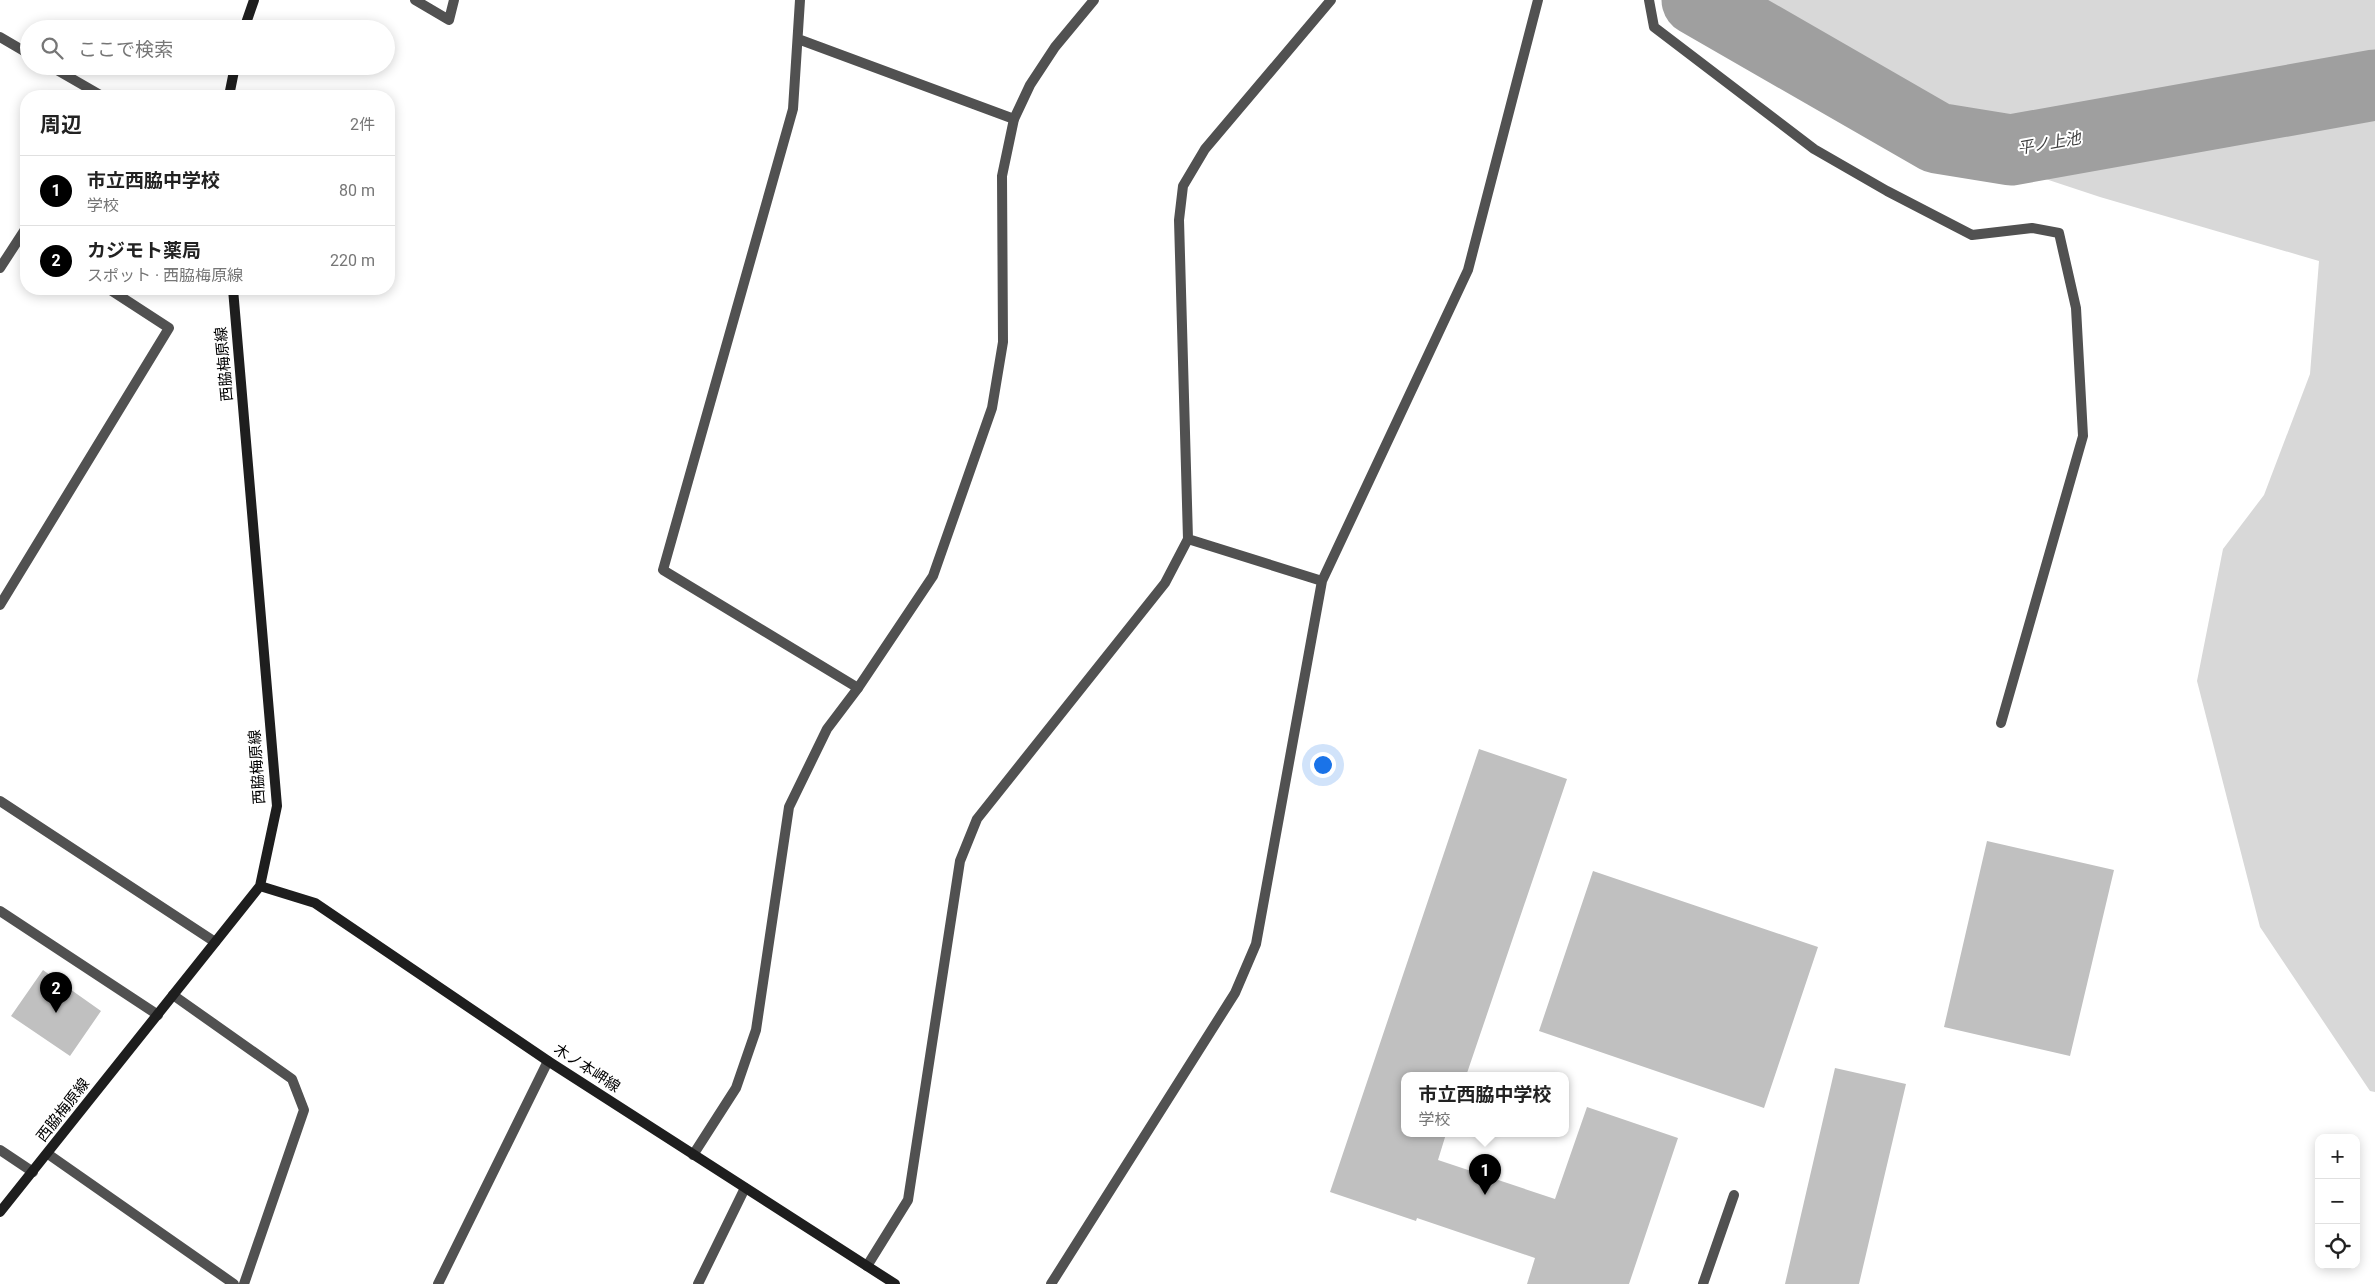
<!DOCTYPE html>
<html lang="ja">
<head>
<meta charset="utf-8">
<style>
  :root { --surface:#fff; --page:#f2f2f2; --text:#222; --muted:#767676; --line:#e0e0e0; --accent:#000 }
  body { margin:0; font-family:Roboto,"Noto Sans JP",sans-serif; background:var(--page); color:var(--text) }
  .controls { position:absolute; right:15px; bottom:15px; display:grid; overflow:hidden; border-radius:10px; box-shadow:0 2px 12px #0003 }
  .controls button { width:45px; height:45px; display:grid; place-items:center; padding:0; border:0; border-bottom:1px solid var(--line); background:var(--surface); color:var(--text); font:25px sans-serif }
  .you { position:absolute; left:1322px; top:764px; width:18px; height:18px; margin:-12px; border:4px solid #fff; border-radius:50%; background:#1a73e8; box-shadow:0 0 0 8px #1a73e833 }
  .badge { display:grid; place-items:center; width:32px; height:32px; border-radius:50%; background:var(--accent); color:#fff; font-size:16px; font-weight:700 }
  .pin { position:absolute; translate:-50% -41px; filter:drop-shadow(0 1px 2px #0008) }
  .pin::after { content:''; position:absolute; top:26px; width:18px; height:15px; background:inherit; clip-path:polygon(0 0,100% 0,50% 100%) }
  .popup { position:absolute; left:1401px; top:1072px; width:168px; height:65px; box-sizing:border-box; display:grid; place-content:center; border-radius:10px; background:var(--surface); filter:drop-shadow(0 1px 4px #0005); font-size:16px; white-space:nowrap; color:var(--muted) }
  .popup b { font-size:19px; color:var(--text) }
  .popup::after { content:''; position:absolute; left:50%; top:100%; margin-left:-10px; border:10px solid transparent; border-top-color:var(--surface) }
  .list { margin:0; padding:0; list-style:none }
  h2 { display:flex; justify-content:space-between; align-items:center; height:65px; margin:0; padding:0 20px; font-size:21px }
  h2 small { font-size:16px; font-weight:400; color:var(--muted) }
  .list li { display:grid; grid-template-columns:32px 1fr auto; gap:15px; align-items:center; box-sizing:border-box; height:70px; padding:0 20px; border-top:1px solid var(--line) }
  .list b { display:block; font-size:19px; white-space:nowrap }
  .list p { margin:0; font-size:16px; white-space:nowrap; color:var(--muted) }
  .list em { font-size:16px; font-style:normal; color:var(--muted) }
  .icon { flex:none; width:28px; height:28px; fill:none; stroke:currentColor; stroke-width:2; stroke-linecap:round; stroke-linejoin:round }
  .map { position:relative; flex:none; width:2375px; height:1284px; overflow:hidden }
  .search { position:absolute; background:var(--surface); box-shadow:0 2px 12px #0003; left:20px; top:20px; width:375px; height:55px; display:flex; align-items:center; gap:12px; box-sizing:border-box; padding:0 18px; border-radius:28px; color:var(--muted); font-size:19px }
  .panel { position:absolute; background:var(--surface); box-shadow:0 2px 12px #0003; left:20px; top:90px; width:375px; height:205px; border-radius:20px }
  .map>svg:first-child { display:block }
</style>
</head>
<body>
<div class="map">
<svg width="2375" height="1284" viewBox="0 0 2375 1284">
  <rect width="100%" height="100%" fill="#fff"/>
  <path fill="#d8d8d8" d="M1711,0h664v1092l-5,-1 -110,-164 -63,-246 26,-132 41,-54 46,-121 9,-113 -219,-64 -273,-90z"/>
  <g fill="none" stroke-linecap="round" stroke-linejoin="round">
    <path stroke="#9f9f9f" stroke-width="71" d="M1697,0l240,138 74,12 364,-65"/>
  </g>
  <path fill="#c0c0c0" d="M1479,749l88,30 -101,297h-61v58h41l-8,26 117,39 32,-92 91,31 -49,146h-102l8,-26 -118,-40 -1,3 -86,-29z
    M1987,841l127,29 -44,186 -126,-29z
    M1593,871l225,76 -54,161 -225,-77z
    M43,970l58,41 -31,45 -59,-40z
    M1835,1068l71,16 -47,200h-74z"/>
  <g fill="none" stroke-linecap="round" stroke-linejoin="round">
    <path stroke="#515151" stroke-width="10" d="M800,0l-7,109 -130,461 195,118
      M798,39l216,80
      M1188,539l-9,-319 4,-34 22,-37 126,-149
      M867,1266l41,-66 52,-339 17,-42 188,-236 23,-44 134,42
      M1051,1284l184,-291 21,-49 66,-363 146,-311 70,-270"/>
    <path stroke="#515151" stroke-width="10" d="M415,0l34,20 5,-20
      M1649,0l5,27 160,122 73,42 85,44 60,-7 27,5 17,75 7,128 -82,287
      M0,37l29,17
      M50,66l52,30
      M0,268l26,-40
      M0,605l169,-277 -60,-39
      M0,801l215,141
      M0,911l158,104
      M173,995l119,84 12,31 -60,174
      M0,1150l33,22
      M48,1154l186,130
      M693,1155l43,-67 20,-58 33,-223 38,-78 31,-41 75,-112 59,-168 11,-66 -1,-166 12,-57 16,-34 25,-38 39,-47
      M438,1284l110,-223
      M698,1284l47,-96
      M1703,1284l31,-89"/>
    <path stroke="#1e1e1e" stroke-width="10" d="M244,29l10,-29
      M229,96l6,-30
      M260,886l55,17 233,158 347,223
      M0,1212l260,-326 17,-80 -44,-517"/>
  </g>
  <g text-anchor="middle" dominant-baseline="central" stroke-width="4" stroke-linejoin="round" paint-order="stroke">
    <g font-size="15" fill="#000" stroke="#fff">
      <text transform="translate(224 364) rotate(-95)">西脇梅原線</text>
      <text transform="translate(257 767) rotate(-94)">西脇梅原線</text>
      <text transform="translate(587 1068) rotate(33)">木ノ本岬線</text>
      <text transform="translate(63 1110) rotate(-52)">西脇梅原線</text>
    </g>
    <g font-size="16" font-style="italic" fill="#404040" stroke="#fff">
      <text transform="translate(2049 143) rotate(-10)">平ノ上池</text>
    </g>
  </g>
</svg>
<div class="controls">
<button>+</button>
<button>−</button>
<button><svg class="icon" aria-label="locate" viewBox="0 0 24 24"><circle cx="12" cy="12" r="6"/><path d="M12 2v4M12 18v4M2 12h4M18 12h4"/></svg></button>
</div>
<div class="you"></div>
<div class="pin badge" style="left:1485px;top:1195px">1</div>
<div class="popup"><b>市立西脇中学校</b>学校</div>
<div class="pin badge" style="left:56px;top:1013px">2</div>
<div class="search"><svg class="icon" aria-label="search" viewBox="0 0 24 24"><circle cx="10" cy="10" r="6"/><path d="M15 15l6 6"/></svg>ここで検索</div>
<section class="panel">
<h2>周辺<small>2件</small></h2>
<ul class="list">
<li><span class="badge">1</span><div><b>市立西脇中学校</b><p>学校</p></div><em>80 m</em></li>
<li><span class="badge">2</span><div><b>カジモト薬局</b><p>スポット · 西脇梅原線</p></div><em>220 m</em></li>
</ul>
</section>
</div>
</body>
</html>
